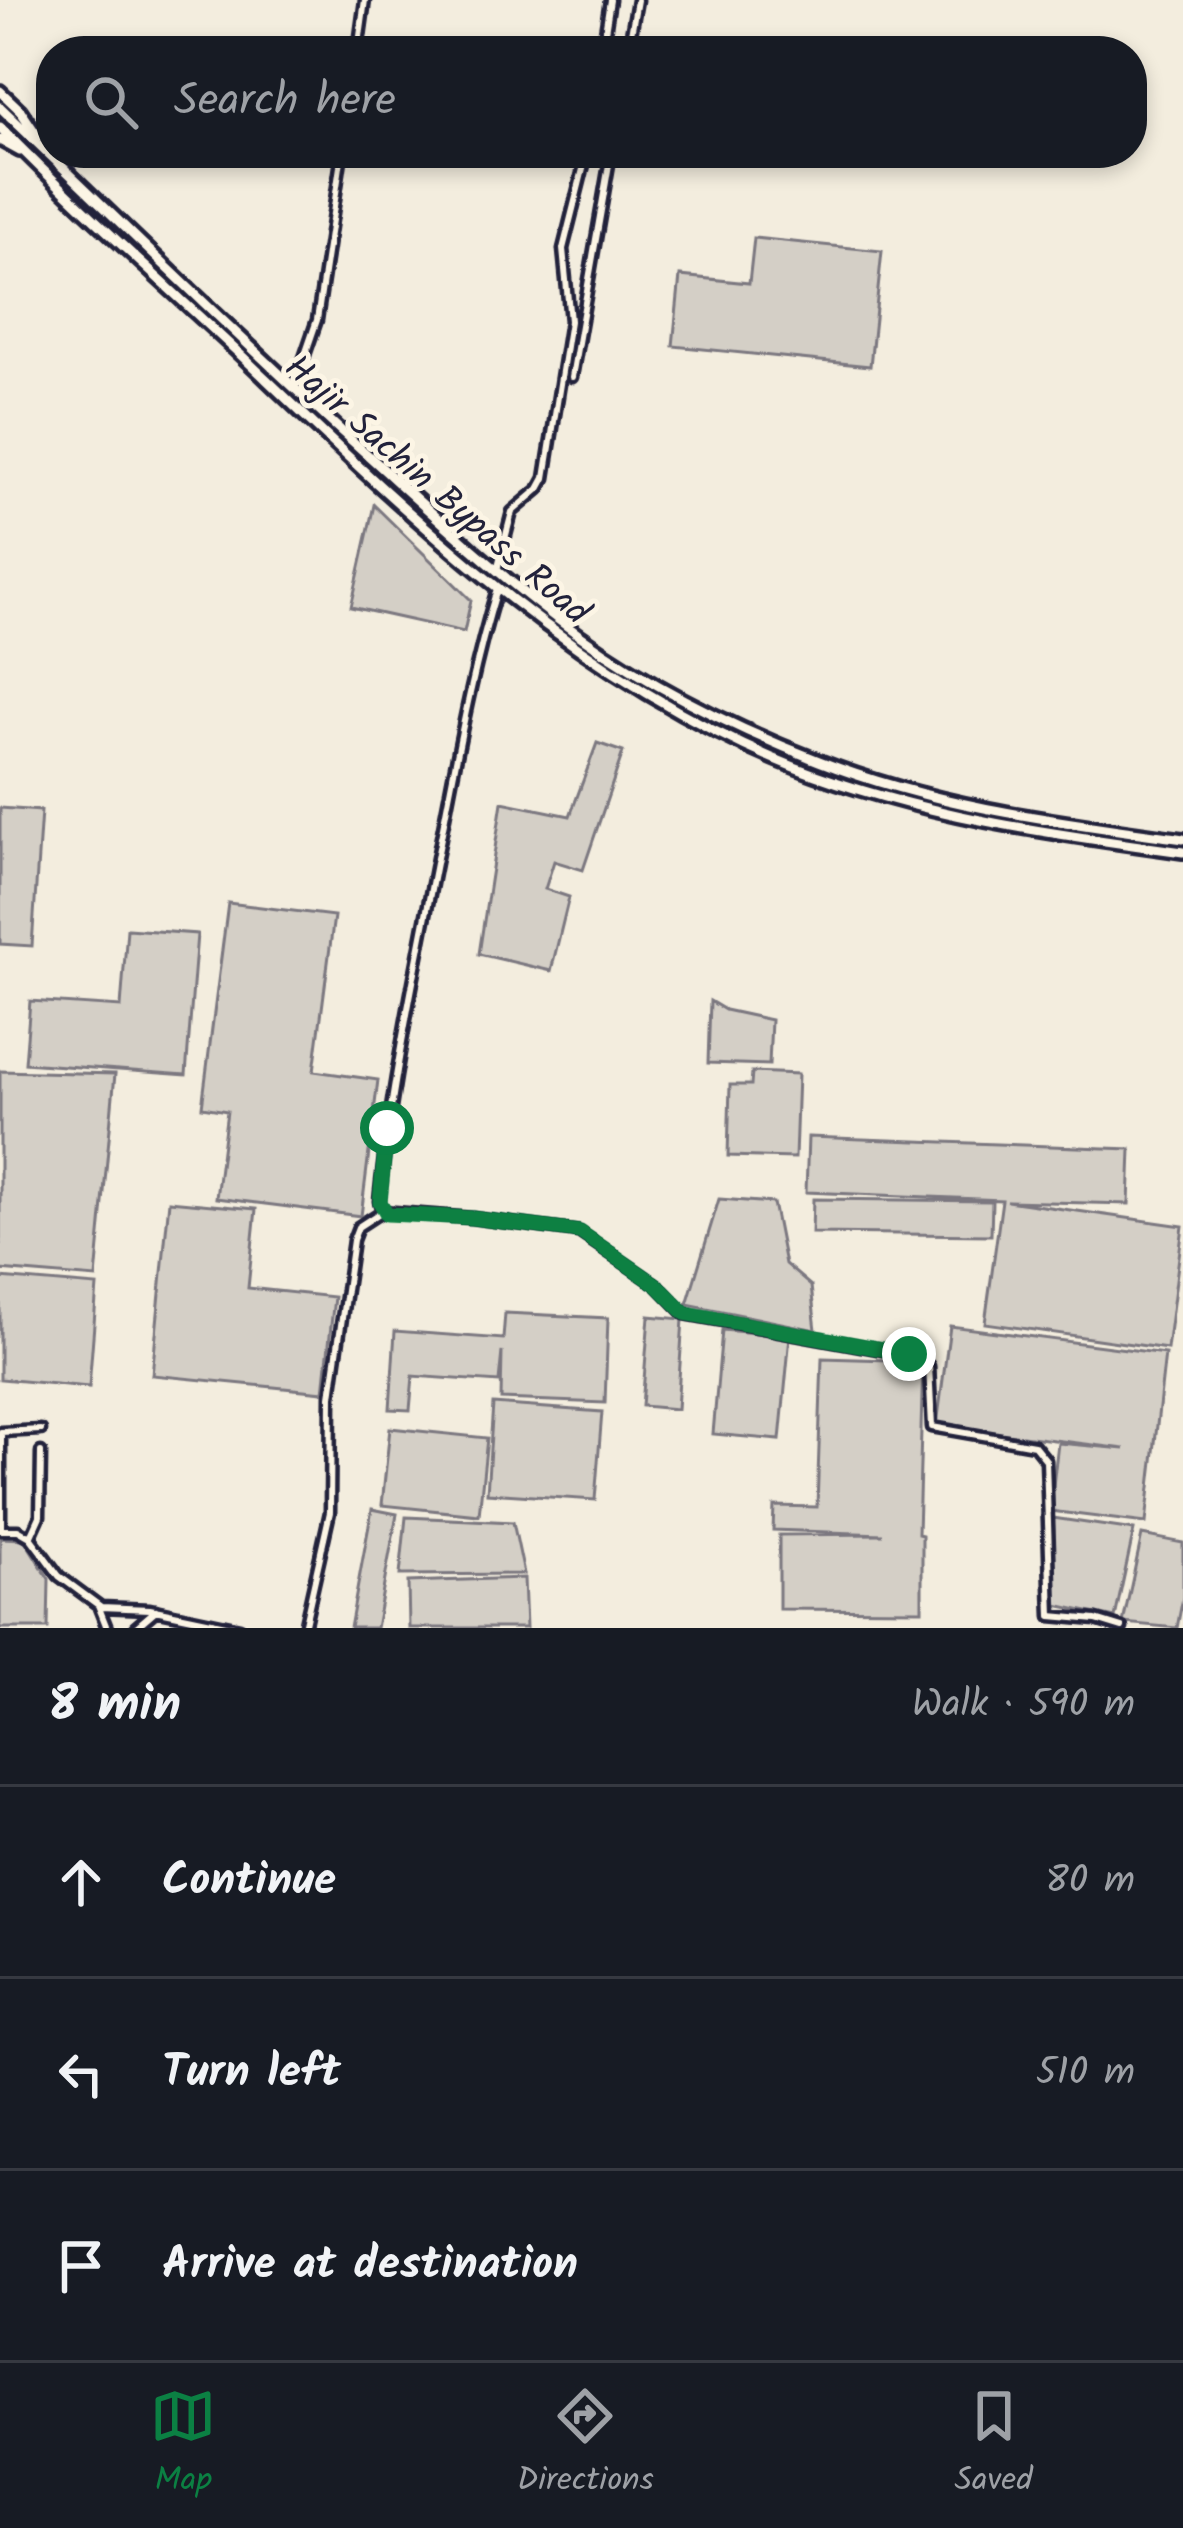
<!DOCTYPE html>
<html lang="en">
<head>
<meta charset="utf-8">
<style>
  :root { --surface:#171b24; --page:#20242c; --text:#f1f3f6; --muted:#9ea1a6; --line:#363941; --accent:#0b8043 }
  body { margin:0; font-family:Kalam,sans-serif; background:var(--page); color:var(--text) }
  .stop { position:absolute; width:36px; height:36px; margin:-27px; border:9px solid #0b8043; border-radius:50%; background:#fff }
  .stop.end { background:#0b8043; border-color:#fff; box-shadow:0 3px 12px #0008 }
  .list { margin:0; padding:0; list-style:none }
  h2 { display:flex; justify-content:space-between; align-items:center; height:156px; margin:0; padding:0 48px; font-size:51px }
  h2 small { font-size:39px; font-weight:400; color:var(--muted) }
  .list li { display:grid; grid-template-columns:78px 1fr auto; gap:36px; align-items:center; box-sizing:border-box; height:192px; padding:0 48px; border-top:3px solid var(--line) }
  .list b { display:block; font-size:45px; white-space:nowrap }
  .list em { font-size:39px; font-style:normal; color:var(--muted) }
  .icon { flex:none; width:66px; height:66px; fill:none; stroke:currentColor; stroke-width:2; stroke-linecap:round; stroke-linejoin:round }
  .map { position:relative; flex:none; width:1183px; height:1628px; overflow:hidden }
  .search { position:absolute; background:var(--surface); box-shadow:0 6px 18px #0003; left:36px; right:36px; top:36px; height:132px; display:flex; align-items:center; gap:30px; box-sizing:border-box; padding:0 42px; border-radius:48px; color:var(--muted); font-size:45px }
  .sheet { height:732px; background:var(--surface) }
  nav { display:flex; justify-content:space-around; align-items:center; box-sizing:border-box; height:168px; border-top:3px solid var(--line); background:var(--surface); font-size:33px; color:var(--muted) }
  nav a { display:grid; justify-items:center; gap:6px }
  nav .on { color:var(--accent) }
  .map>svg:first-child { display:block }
</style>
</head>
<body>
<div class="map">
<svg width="1183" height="1628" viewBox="0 0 1183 1628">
  <rect width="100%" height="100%" fill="#f3edde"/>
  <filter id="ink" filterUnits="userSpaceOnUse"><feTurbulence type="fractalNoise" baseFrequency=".00833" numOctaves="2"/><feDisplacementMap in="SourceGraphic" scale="24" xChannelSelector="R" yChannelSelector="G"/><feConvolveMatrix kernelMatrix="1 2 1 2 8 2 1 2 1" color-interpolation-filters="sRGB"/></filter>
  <g filter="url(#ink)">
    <path fill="#d4cfc6" stroke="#7b7880" stroke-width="3" d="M754,238l128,13 -12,115 -197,-20 7,-70 69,7z
      M374,505l97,95 -7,32 -113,-25z
      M597,743l26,9 -40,118 -29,-9 -9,28 24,8 -18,74 -72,-17 23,-152 68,14z
      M0,808l41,3 -9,135 -32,-2z
      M228,903l106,13 -20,155 64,9 -17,136 -145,-18 11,-87 -25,-4z
      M127,929l70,5 -11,141 -161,-12 5,-62 91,6z
      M710,1001l15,9 46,10 -2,45 -61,-2z
      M0,1071l115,3 -19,204 -96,-8z
      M752,1072l46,2 -3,84 -67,-2 2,-71h21z
      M808,1137l323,12 -2,55 -122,-3 176,25 -16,123 -182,-26 17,-123 -196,-8z
      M719,1199l54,4 12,61 26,22 5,44 -129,-26z
      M813,1199l179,2 -1,34 -179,-2z
      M169,1201l87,8 -8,79 86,9 -10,95 -172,-17z
      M0,1278l97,8 -8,101 -89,-8z
      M505,1313l103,5 -3,85 -104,-4 1,-47 -3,30 -86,-6 -3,34 -20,-1 5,-78 108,8z
      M649,1316l34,3 -6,90 -35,-3z
      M950,1326l215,28 -19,169 -96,-12 8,-68 67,6 -188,-24z
      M722,1330l68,6 -10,104 -67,-6z
      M822,1358l101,3 -5,173 4,1v75l-143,-1v-74l104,-1 -110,-4 1,-24 43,1z
      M493,1404l109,8 -7,88 -108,-7z
      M390,1428l97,10 -8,77 -97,-10z
      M372,1509l25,5 -21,114h-26z
      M406,1517l107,5 11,52 -124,1z
      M1053,1518l81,12 -19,88 -59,-13z
      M1142,1535l41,8v54l-6,31 -54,-5z
      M0,1538l24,1 25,40 -1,49h-48z
      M524,1578l2,50h-117l-1,-46z"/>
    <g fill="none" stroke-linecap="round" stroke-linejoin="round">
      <g stroke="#22223b" stroke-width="15">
        <path id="minor" d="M358,51l7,-51
          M602,51l8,-51
          M628,51l9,-51
          M572,377l39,-224
          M294,387l23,-67 25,-167
          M497,570l15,-58 27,-23 6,-11 25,-157 -7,-72 24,-96
          M497,589c-27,88 -42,179 -60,269 -22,115 -46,227 -58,343l3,10 90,7 107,14 78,53 28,29 237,43 7,9 3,61 102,18 12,15 5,156 45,4 26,8
          M0,1530h18l12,7 29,39 42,31 49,2 90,19
          M1,1530v-98l40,-2
          M31,1536l9,-20 1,-64
          M98,1605l9,23
          M135,1628l21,-18
          M304,1628l26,-116 1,-116 22,-156 5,-13 23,-15"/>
      </g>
      <g stroke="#22223b" stroke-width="18">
        <path id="trunk" d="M0,91l20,19 18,27
          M0,107c116,111 231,224 350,332 68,61 134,124 206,179 79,61 170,107 263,143 117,46 241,61 364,78
          M0,127c78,80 162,154 244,231 166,158 333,323 550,409 126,49 256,67 389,85
          M0,140l20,11"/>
      </g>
      <use href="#minor" stroke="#fcf5e5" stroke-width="6"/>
      <use href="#trunk" stroke="#fcf5e5" stroke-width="9"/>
    </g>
  </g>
  <g fill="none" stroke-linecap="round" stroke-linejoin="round" filter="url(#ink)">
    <path stroke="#0b8043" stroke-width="15" d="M387,1128l-7,74 7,12 85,4 108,14 77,53 28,28 224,41"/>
  </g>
  <g text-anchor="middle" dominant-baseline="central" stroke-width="10" stroke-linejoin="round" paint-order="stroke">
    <g font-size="36" fill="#22223b" stroke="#fcf5e5">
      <text transform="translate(436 491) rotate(41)">Hajir Sachin Bypass Road</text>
    </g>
  </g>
</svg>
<div class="stop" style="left:387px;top:1128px"></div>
<div class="stop end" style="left:909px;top:1354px"></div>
<div class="search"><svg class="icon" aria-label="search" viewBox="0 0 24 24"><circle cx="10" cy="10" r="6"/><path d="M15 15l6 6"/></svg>Search here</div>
</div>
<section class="sheet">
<h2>8 min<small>Walk · 590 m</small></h2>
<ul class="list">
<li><svg class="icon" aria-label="ahead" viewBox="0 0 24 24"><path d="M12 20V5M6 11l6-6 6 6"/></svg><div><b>Continue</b></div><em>80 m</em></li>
<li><svg class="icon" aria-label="left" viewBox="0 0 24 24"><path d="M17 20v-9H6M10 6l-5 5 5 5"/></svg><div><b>Turn left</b></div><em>510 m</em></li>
<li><svg class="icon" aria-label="arrive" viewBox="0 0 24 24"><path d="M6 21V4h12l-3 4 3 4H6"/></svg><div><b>Arrive at destination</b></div></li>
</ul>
</section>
<nav>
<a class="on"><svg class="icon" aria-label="map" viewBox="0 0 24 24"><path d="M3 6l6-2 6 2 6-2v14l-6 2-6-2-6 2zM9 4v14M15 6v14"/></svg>Map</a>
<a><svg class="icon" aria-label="directions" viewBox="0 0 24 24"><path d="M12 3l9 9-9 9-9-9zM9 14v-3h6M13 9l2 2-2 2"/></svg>Directions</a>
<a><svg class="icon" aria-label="saved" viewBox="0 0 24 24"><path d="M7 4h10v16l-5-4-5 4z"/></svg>Saved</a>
</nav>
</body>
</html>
